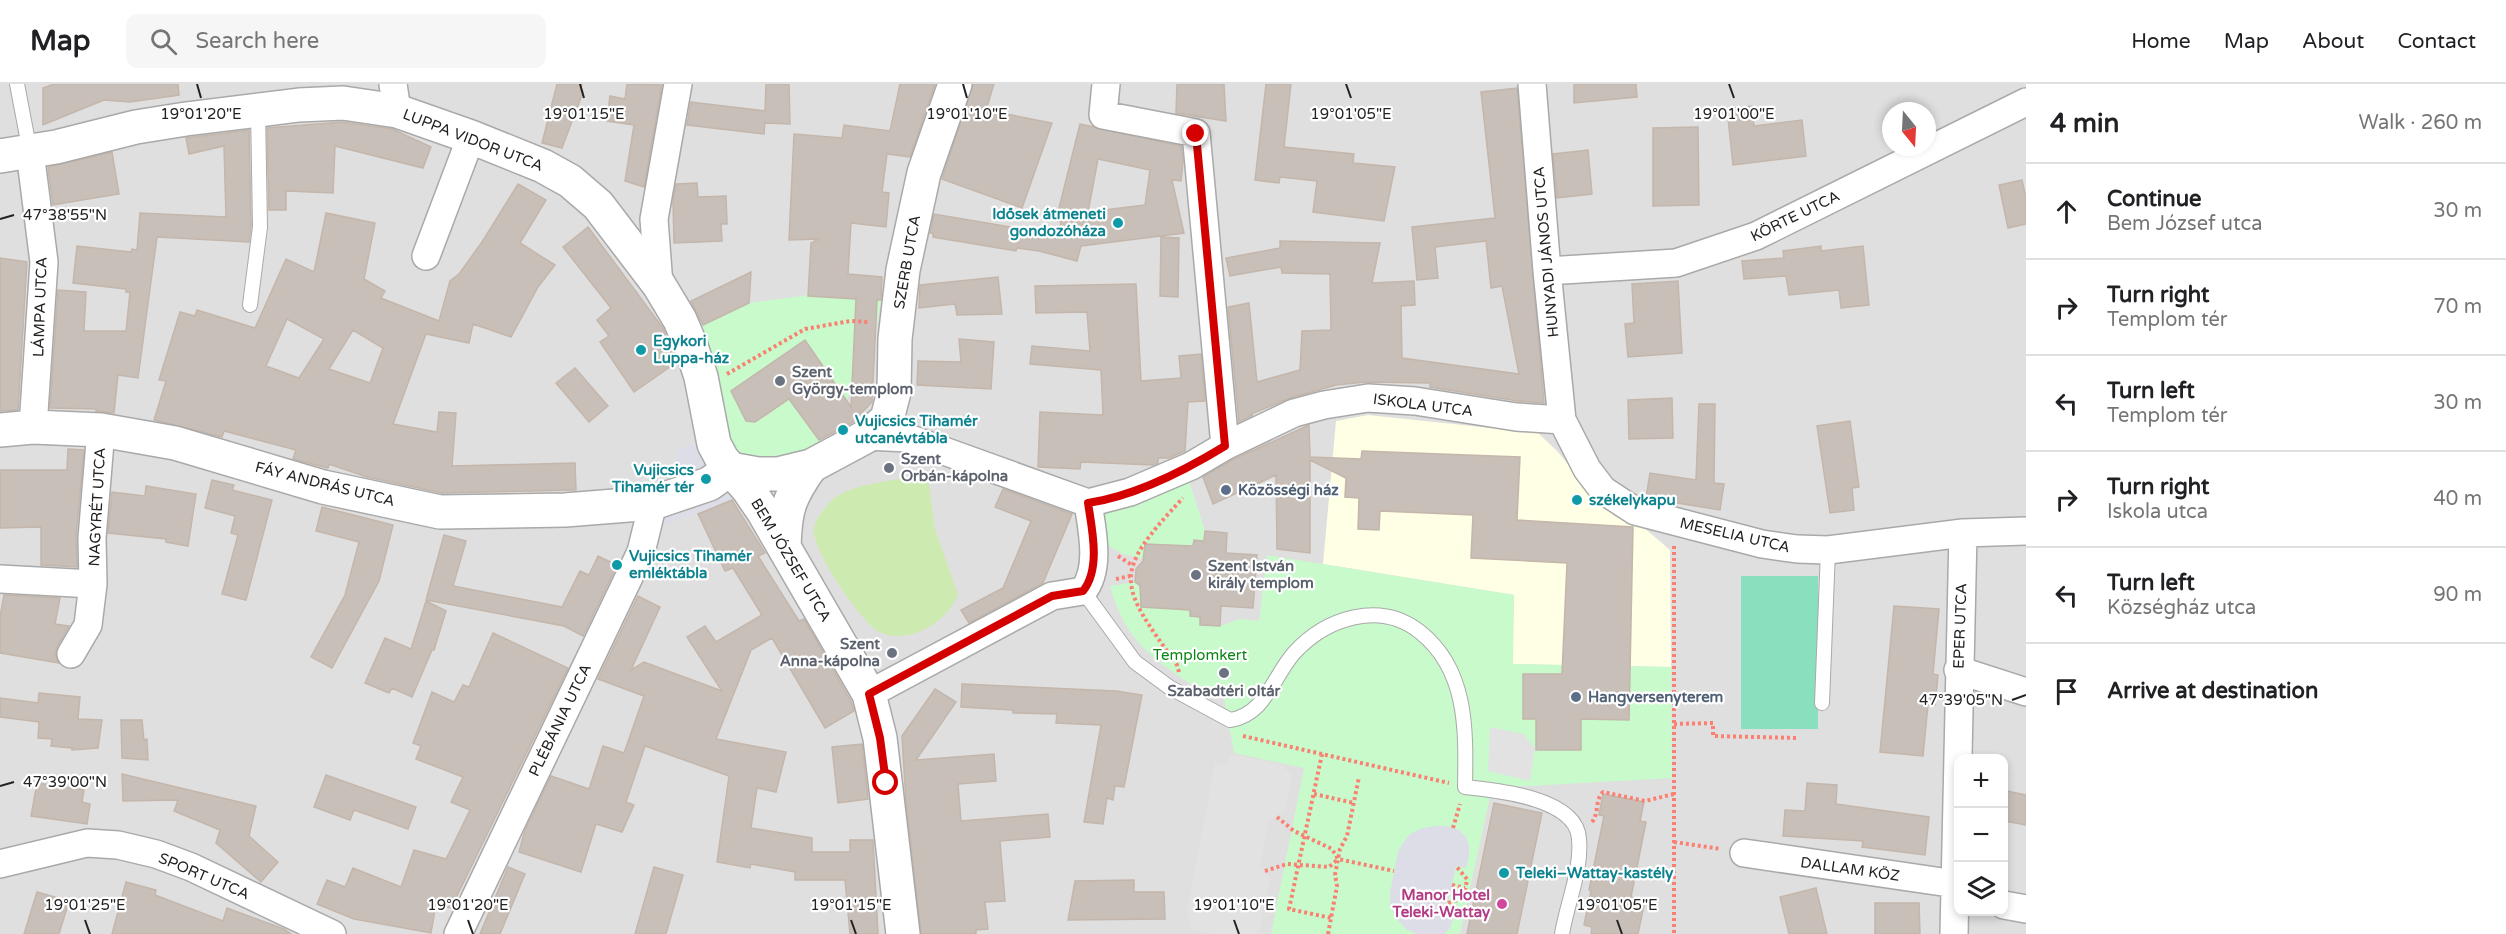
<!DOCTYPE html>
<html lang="en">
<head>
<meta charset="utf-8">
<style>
  :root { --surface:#fff; --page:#f6f6f6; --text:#202124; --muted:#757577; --line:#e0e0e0 }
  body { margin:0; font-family:"Varela Round",sans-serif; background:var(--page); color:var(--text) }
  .controls { position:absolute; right:18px; bottom:18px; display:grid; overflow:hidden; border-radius:12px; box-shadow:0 3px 9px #0003 }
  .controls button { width:54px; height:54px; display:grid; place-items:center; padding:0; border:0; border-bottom:2px solid var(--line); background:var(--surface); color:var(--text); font:30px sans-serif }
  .compass { position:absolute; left:1882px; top:18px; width:54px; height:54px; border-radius:50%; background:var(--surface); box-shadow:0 3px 9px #0003; rotate:162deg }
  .stop { position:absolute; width:18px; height:18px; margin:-14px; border:4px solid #d40000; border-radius:50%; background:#fff }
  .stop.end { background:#d40000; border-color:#fff; box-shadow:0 2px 6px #0008 }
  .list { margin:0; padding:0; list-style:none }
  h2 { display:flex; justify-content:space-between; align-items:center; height:78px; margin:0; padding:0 24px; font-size:26px }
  h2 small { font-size:20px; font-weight:400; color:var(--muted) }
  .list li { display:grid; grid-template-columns:39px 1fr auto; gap:18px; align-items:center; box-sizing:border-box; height:96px; padding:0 24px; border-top:2px solid var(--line) }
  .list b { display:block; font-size:22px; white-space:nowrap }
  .list p { margin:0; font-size:20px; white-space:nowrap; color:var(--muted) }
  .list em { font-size:20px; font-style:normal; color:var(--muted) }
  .icon { flex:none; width:33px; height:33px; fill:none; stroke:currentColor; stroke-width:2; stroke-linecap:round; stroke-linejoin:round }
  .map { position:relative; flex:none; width:2026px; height:850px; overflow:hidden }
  header { display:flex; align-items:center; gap:36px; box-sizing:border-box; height:84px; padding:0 30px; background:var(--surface); border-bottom:2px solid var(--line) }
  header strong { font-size:28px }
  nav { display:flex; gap:33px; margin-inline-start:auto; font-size:21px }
  .search { width:420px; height:54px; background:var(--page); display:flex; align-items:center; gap:15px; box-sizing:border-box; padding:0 21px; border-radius:12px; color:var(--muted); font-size:22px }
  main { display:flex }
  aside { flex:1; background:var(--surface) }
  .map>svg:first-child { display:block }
</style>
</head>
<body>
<header>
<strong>Map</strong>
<div class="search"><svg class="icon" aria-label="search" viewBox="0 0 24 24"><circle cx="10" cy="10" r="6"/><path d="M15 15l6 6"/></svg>Search here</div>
<nav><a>Home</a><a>Map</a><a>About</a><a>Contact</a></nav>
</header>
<main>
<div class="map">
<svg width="2026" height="850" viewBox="0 0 2026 850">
  <rect width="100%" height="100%" fill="#f2efe9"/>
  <path fill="#e0dfdf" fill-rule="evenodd" d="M0,0h2026v850h-2026zM1891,27h36v36h-36zM1958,674h46v154h-46z"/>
  <path fill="#ffffe5" d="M1368,331l170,18 19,18 49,57 10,9 26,9 28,24 1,117 -159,-3 2,-69 -191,-31 13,-143z"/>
  <path fill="#cdebb0" d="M904,394h24l7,51 23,66c-11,27 -50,51 -79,37 -18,-10 -68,-83 -65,-103 1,-10 10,-20 16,-27 17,-17 52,-19 74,-24z"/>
  <path fill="#c8facc" d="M808,211l73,5 -5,30 -22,-1 -2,64 -13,14 -33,15 17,23 -54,18 -38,-11 -31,-125 49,-24z
    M1188,394l17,53 -1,10 -10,-1 -1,6 -48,-2 -2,15 -20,-5 -22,-12 5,-30z
    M1267,471l247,40 -1,69 158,3 1,111 -180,10 -32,146h-189l33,-166 -70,-15 -12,-65 -11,5 -9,-2c-47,-30 -77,-49 -92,-105l25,-4 6,9 49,19v6l10,1v8l20,1 20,-7 19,2z"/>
  <path fill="#88e0be" d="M1741,492h77v153h-77z"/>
  <path fill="#e2e2e2" d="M1490,643l33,7 12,14 -5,33 -42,-10z
    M1231,670l51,11 10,11 -7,36 -16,9 -9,45 10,12 -11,56h-47l-20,-4 -5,-18 28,-149 12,3z"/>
  <path fill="#dddde8" d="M725,356l6,12 25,10 -24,38 -68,25 -11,-33 7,-5 12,-15 7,-24z
    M1433,742h13l13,4 7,7 3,9v9l-3,13 -10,-2 -8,37 10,2 -8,23 -6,6h-28l-10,-5 -11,-12 -5,-12v-12l8,-41 5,-9 7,-9 10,-5z"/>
  <path fill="#c7bfb8" stroke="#c4b6ab" stroke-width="1.5" fill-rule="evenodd" d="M54,0h124l1,11 -49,7 -26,-2 -61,25v-37z
    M557,0h25l-2,7 3,1 -21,56 -20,-5z
    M627,0l35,1 -18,102 -19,-6 9,-56 -27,-4 3,-25 15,3z
    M766,0h23l1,40 -25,-1v-2l-1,13 -77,-9 4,-23 74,9z
    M900,0h35l-25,73 -23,-3 -5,38 7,1 -3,34 -35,-4 -3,51 34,3 -1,23h-4l-5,102 -19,20 -34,18 -30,-41 -34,23 -9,-1 -15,-30 74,-51 46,67 5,-108 -48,-3 3,-53 8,-4 -30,1 5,-106 48,4 2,-13 46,6z
    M973,0h21l-8,26 66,13 -30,85 -80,-29z
    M1177,0h47l2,37 -50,-8z
    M1266,0h25l-7,63 70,7 -1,9 42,4 -11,54 -71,-9 4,-31 -37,-4 -1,6 -24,-3z
    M1574,0h62l1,13 -63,6z
    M1517,4l27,315 -26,-2 -88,-14v-4l-64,-1 -30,3 -46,13 -41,17h4l-14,7 -11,-115 21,-4 8,79 43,-12 2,-39 29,-1 -1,-56 -48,-1 -1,-6 -51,9 -4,-18 54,-10v-7l100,2 -8,40 42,-2 1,24 -14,1 1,52 117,16 -17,-88 -11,2 -5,-47 -51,6 3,31 -21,2 -5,-53 83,-9 -14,-126z
    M1752,22l2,20 48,-6 4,36 -73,9 -6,-56z
    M342,38l50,7 39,18 -8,21 -88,-22 -2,47 -47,-2v19h-17l-2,-82z
    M1080,40l101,22 2,16 -2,19 -9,-1 12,53 -103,13 -4,15 -38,-10 -22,-3 -1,3 -83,-14v-4h-3l4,-19 124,21 3,-13 -5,-2zM1098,75l52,11 -5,35 -57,7z
    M1698,43l1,78 -46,1v-78z
    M249,46l2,96 -2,16 -92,-5 -19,141 -20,-3 -4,38 -18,-2v-2l-46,-1 8,-118 28,2 -2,39h42l4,-39h-4v-3l-53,-6 4,-37 54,6 1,-3 5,1 3,-37 86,4 -2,-71 -35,8 -3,-16z
    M1588,66l4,44 -35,4 -4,-44z
    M112,68l7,42 -66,11 -5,-38z
    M2022,96l4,18v26l-18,4 -9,-43z
    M697,99l1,14 28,-1 1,28h-6l1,17 -48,2 -1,-42 3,-17z
    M518,100l28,16 -26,43 35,22 -17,22 -27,50 -38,-13 -4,19 -43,-9 -33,90 44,8 2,-20 17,1 -4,53 123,-3 1,27 -134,3 -75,-16 -38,-13 -1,4 -23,-6 -12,-3 3,-9 -72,-19 -2,6 -68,-17 12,-39 -7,-1 21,-68 15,4 2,-6 58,18 31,-69 28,13 12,-59 49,10 -11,56 21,12 -4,7 58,23 11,-40 9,-7 23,-32zM287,235l37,20 -25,39 -33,-12zM353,246l30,18 -13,35 -41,-14z
    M588,143l75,101 14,34 -43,30 -34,-50 9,-6 -12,-16 14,-12 -48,-61z
    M1161,153l18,1 -1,59 -18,-1z
    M1821,162v5l42,-5 6,59 -28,3 -2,-18 -50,5 -3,-19 -42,3 -2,-18 42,-3 -1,-7z
    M0,174l27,4 -9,148 -18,1z
    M751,188l-2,31 -46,22 -12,-24z
    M998,193l4,37 -45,1 -2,-11 -36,4 1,-23z
    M1678,197l4,72 -54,4 -3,-33 9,-1 -2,-39z
    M1136,200l5,97 40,-3 -2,-22 22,-2 4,47 -17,1 -3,49 -16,7h-11v5l-5,2 -72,-3 -1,7 -42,-2 2,-55 63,3 -2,-45 -71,-6 2,-18 58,5 -3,-39 -51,1 -1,-27z
    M959,255l35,3 -3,47 -74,-4 1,-24 43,1z
    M575,284l33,38 -19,16 -33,-39z
    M1672,314l1,40 -44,1 -1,-39z
    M1699,320h16l-1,79 10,1 -4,26 -74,-12 4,-25 46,7z
    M1850,337l9,66 -7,1 2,22 -24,3 -13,-87z
    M1309,341l1,32 51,2 1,-8 158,6 -3,63 116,7 -4,193 -48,-1v31h-45v-31h-13v-45h39l5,-111 -96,-5 2,-43 -93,-4 -1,19 -21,-1 1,-31 -14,-1 1,-19 -36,-18v93l-33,-4 -1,-74 -63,29 -10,-27 29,-17z
    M68,365l16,1 -8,87 1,30 -36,-2v-38l-41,1v-58h67z
    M212,396l22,5 -2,5 40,10 -26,100 -24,-6 16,-59 -7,-2 4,-17 -30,-8z
    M146,402l50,8 -8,52 -22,-4v-3l-58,-6 4,-41 33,4z
    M1003,405l69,25 -29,69 -74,40 -8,-13 42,-22 28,-67 -36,-14z
    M732,416l33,53 -7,3 41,65 5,-2 47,82 3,10 -29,17 -53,-90 -21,12 -35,89 70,13 -10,40 -19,-4 -6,40 61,10v14h38v-12h23l5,94h-28l-5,-54h-50v-8l-44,-8 -1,4 -33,-6 12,-86 -84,-30 -19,56 8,3 -12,27 -26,-8 -15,48 -62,-20 5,-19 27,-57 38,13 14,-43 21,7 20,-57 -46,-17 40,-83 22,11 -29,63 13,-8 78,29 -35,-54 18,-11 11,16 46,-27 -29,-47 -8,3 -27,-57z
    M322,423l71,18 -14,56 -47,87 -21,-11 34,-62 14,-53 -43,-11z
    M1205,447l22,2 -1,20 31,2 -4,53 -32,-2 -1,20 -20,-1v-8l-10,-1v-6l-49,-3 -1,-22 -5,-3 1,-13 7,-8 2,-17 48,2 1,-6 10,1z
    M444,451l22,6 -13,45 109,21 18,-36 9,4 9,-19 19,9 -34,71 -19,-10 -138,-26z
    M4,511l56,3 -5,26 14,2 -12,21 -2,7 4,9 -59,-10v-36z
    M426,517l20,10 -12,39h-2l-20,47 -20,-9 -3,5 -24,-10 20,-45 26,11z
    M1894,522l45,3 -6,65 5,1 -3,30h-7l-5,51 -43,-4z
    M493,549l75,35 -117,240 -15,-4 -5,29 -77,-14 -37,-15 10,-24 18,7 8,-19 48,19 13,-37 32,9 24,-49 -19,-8 12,-25 -47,-18 5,-13 -8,-3 19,-51 22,10 9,-17 6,2z
    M962,600l154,7 26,4 -18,92 -9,-1 -2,14 -6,-2 -4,26 -19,-2 17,-97 -45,-2 1,-9 -44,-1v-3l-52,-3z
    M935,605l21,13 -40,58 78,-6 2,27 -38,3 3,37 87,-7 2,23 -50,4 5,60 -20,1 3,27 -12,1v4h-55l-15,-132 -4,-66z
    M39,609l41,4 -2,22 24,1 -4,28 -26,2v-2l-21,-2 1,-7 -14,-1 1,-16 -39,-5v-19l38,5z
    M121,636h21l2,20 3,-1 1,21 -26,-2z
    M862,660l6,55 -30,4 -6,-56z
    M122,690l134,32 -7,30 29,26 -17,20 -45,-39 4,-13 -46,-19 4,-11 -55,1z
    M326,691l90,32 -8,22 -54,-19 -4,10 -36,-13z
    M37,699l47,7 -2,12 8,2 -3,20 -56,-8z
    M1807,699l30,2 -1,19 93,13 -4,38 -63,-8 1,-6 -80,-5 2,-26 20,1z
    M2007,707l19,4v30l-22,-4z
    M1603,710l41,8 -4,19 6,1 -15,75 14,3 -7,34h-47l1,-7 -8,-2 7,-34 -2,-1 15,-74 -5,-1z
    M1494,719l48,10 -25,121h-50z
    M508,783l17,7 -25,60h-20z
    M654,783l29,8 -17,59h-31z
    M1134,796v12h30l1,27 -97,1 7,-39z
    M126,798l30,8 -1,5 68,26 4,-13 57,21 7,5h-179z
    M1816,804l11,46h-38l-9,-37z
    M37,808l32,9 -10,33h-35z
    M1875,819h44l1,31h-45z"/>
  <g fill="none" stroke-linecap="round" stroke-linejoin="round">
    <g stroke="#a9a9a9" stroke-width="16">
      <path id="service" d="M17,0l13,68
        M250,221l10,-78 -2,-117
        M1083,507l52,71 34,25 61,33c35,-5 43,-43 64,-67 32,-35 86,-53 126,-21 48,38 46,99 45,155 31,3 112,11 114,52 3,31 -12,64 -17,95
        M1822,619l6,-153"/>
    </g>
    <g stroke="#a9a9a9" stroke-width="30">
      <path id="minor" d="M393,0l4,27
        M1106,0l-3,31 93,18 29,313
        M1532,0l15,187 15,149 25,49 16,21 32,21 127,33 35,5 31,1 135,-17 63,-2
        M30,68l14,110 -11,165
        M426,172l45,-119
        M1547,187l129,-8 80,-27 270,-134
        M659,201l-5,-66 24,-135
        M867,352l41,2 180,65 42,-11 61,-26 34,-20 69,-33 30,-8 44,-7 47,3 101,16 46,3
        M0,495l93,5 -1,-46 9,-108
        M71,570l17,-29 5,-41
        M1958,586l68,22
        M869,610l183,-98 31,-5c18,-22 9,-62 5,-88
        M1744,769l212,31
        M0,780l87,-21 31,2 38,9 35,13 141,67
        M2004,821l22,4
        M458,850l183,-382 12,-49
        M1954,850l9,-401"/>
    </g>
    <g stroke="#a9a9a9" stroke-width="36">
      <path id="tertiary" d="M0,72l56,-9 80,-20 50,-8 113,-14 44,-2 54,8 74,26 72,29 27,15 28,24 61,80 21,35 11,26 10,31 13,67 8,15 26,30 15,22 106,183 11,44 23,196
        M0,346l33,-3 68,3 74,13 148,44 117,25 125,-2 88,-7 56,-19 21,-15
        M730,385l28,5h20l33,-8 56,-30 20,-17 7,-27 1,-53 8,-69 21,-97 31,-89
        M784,463c1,-38 5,-50 27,-81"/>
    </g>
    <path stroke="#fa8072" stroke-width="4" stroke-dasharray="3 3" stroke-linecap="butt" d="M727,290l78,-45 45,-8 19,1
      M1674,462v388
      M1118,472l14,9
      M1116,495l14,-3
      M1179,588l-2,-7c-58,-81 -67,-90 6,-167
      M1674,640l39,-1v13l84,2
      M1243,652l206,47
      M1322,670l-33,155 42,9
      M1314,710l40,9
      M1277,733l17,14 38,18 6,10 56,12
      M1592,738c7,-8 3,-23 11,-30l42,9 29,-7
      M1453,744l7,-24
      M1674,758l47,7
      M1265,787l22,-7 42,3 8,-7
      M1452,801l13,3
      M1448,819l16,-5 3,-19 -11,-13
      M1328,850l9,-48 -2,-11 3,-16 2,-10 7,-13 12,-59"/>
    <use href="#service" stroke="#fff" stroke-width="14"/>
    <use href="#minor" stroke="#fff" stroke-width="27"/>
    <use href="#tertiary" stroke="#fff" stroke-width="33"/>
  </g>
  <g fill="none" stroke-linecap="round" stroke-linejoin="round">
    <path stroke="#d40000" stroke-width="8" d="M886,699l-6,-45 -11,-44 183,-98 31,-5c18,-22 9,-62 5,-88 48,-7 96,-32 137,-57l-29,-312"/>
  </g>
  <path fill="none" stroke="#222" stroke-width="2" d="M197,0l4,14M580,0l4,14M963,0l4,14M1346,0l5,14M1729,0l5,14M0,135l14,-4M2012,616l14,-5M0,702l14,-4M85,836l5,14M468,836l5,14M851,836l5,14M1234,836l5,14M1617,836l5,14"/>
  <g fill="#0f9aa8" stroke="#fff" stroke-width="2">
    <circle cx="1118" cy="139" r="6"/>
    <circle cx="641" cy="266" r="6"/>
    <circle cx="843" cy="346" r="6"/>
    <circle cx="706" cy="395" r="6"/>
    <circle cx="1577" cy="416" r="6"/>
    <circle cx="617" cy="481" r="6"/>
    <circle cx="1504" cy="789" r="6"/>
  </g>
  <g fill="#6b7280" stroke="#fff" stroke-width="2">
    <circle cx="780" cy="297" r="6"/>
    <circle cx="889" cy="384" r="6"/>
    <circle cx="1196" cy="491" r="6"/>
    <circle cx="892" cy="569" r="6"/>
    <circle cx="1224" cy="589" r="6"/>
  </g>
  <g fill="#5c6f8a" stroke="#fff" stroke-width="2">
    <circle cx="1226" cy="406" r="6"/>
    <circle cx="1576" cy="613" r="6"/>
  </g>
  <circle fill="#d1479c" stroke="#fff" stroke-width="2" cx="1502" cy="820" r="6"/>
  <g text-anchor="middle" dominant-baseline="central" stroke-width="4.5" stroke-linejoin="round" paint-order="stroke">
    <g font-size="15" fill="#222" stroke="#fff">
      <text transform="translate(473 56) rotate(21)">LUPPA VIDOR UTCA</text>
      <text transform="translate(1795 132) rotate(-26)">KÖRTE UTCA</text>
      <text transform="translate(1546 168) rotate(-95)">HUNYADI JÁNOS UTCA</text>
      <text transform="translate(907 178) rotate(-80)">SZERB UTCA</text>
      <text transform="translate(40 223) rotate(-88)">LÁMPA UTCA</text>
      <text transform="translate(1423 321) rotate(7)">ISKOLA UTCA</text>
      <text transform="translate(325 400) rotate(14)">FÁY ANDRÁS UTCA</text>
      <text transform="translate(97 423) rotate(-87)">NAGYRÉT UTCA</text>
      <text transform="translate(1735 451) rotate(13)">MESELIA UTCA</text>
      <text transform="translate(791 476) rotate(59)">BEM JÓZSEF UTCA</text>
      <text transform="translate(1960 542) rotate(-88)">EPER UTCA</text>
      <text transform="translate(560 636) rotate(-64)">PLÉBÁNIA UTCA</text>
      <text transform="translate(1850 785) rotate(8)">DALLAM KÖZ</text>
      <text transform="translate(204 792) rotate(23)">SPORT UTCA</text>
    </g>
    <g font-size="15" font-weight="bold" fill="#0d838f" stroke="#fff" text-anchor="start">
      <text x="1106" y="130" text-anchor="end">Idősek átmeneti<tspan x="1106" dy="17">gondozóháza</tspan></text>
      <text x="653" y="257">Egykori<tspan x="653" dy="17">Luppa-ház</tspan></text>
      <text x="855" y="337">Vujicsics Tihamér<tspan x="855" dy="17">utcanévtábla</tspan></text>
      <text x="694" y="386" text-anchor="end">Vujicsics<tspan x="694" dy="17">Tihamér tér</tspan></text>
      <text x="1589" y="416">székelykapu</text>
      <text x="629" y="472">Vujicsics Tihamér<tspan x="629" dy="17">emléktábla</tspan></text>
      <text x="1516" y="789">Teleki–Wattay-kastély</text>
    </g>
    <g font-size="15" font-weight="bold" fill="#5b616d" stroke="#fff" text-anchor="start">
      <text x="792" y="288">Szent<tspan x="792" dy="17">György-templom</tspan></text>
      <text x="901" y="375">Szent<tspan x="901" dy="17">Orbán-kápolna</tspan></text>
      <text x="1208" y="482">Szent István<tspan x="1208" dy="17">király templom</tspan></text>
      <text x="880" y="560" text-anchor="end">Szent<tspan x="880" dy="17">Anna-kápolna</tspan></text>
      <text x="1224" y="607" text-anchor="middle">Szabadtéri oltár</text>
    </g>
    <g font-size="15" font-weight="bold" fill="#4e5e75" stroke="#fff" text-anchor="start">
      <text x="1238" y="406">Közösségi ház</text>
      <text x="1588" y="613">Hangversenyterem</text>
    </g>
    <g font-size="15" fill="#0c8416" stroke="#fff">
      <text x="1200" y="571">Templomkert</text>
    </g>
    <g font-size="15" font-weight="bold" fill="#b23c85" stroke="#fff" text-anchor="end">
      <text x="1490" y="811">Manor Hotel<tspan x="1490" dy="17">Teleki-Wattay</tspan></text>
    </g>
  </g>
  <g font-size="15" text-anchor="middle" fill="#222" stroke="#fff" stroke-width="4.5" stroke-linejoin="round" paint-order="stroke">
    <text x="201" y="35">19°01'20"E</text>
    <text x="584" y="35">19°01'15"E</text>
    <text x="967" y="35">19°01'10"E</text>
    <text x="1351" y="35">19°01'05"E</text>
    <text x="1734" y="35">19°01'00"E</text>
    <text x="65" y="136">47°38'55"N</text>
    <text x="1961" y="621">47°39'05"N</text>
    <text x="65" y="703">47°39'00"N</text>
    <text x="85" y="826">19°01'25"E</text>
    <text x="1617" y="826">19°01'05"E</text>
    <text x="468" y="826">19°01'20"E</text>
    <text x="851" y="826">19°01'15"E</text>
    <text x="1234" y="826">19°01'10"E</text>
  </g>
</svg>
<div class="controls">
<button>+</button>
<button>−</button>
<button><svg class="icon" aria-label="layers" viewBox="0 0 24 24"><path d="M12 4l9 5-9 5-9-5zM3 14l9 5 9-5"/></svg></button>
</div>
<svg class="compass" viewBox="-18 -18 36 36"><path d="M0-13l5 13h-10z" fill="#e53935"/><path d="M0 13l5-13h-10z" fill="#757577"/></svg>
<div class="stop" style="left:886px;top:699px"></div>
<div class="stop end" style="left:1196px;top:50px"></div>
</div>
<aside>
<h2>4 min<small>Walk · 260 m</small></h2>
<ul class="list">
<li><svg class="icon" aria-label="ahead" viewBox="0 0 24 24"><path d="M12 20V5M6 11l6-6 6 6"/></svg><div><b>Continue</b><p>Bem József utca</p></div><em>30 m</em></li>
<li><svg class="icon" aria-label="right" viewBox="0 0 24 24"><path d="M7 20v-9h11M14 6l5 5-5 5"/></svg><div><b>Turn right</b><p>Templom tér</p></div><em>70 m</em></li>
<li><svg class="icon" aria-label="left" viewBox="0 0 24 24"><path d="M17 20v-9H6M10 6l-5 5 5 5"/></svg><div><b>Turn left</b><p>Templom tér</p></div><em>30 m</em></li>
<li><svg class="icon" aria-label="right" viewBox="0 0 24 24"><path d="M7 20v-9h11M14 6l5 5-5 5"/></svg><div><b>Turn right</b><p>Iskola utca</p></div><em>40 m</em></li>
<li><svg class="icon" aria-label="left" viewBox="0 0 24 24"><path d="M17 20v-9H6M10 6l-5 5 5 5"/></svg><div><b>Turn left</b><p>Községház utca</p></div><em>90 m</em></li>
<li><svg class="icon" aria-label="arrive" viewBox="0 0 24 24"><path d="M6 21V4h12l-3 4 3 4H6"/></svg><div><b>Arrive at destination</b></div></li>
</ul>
</aside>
</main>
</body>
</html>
